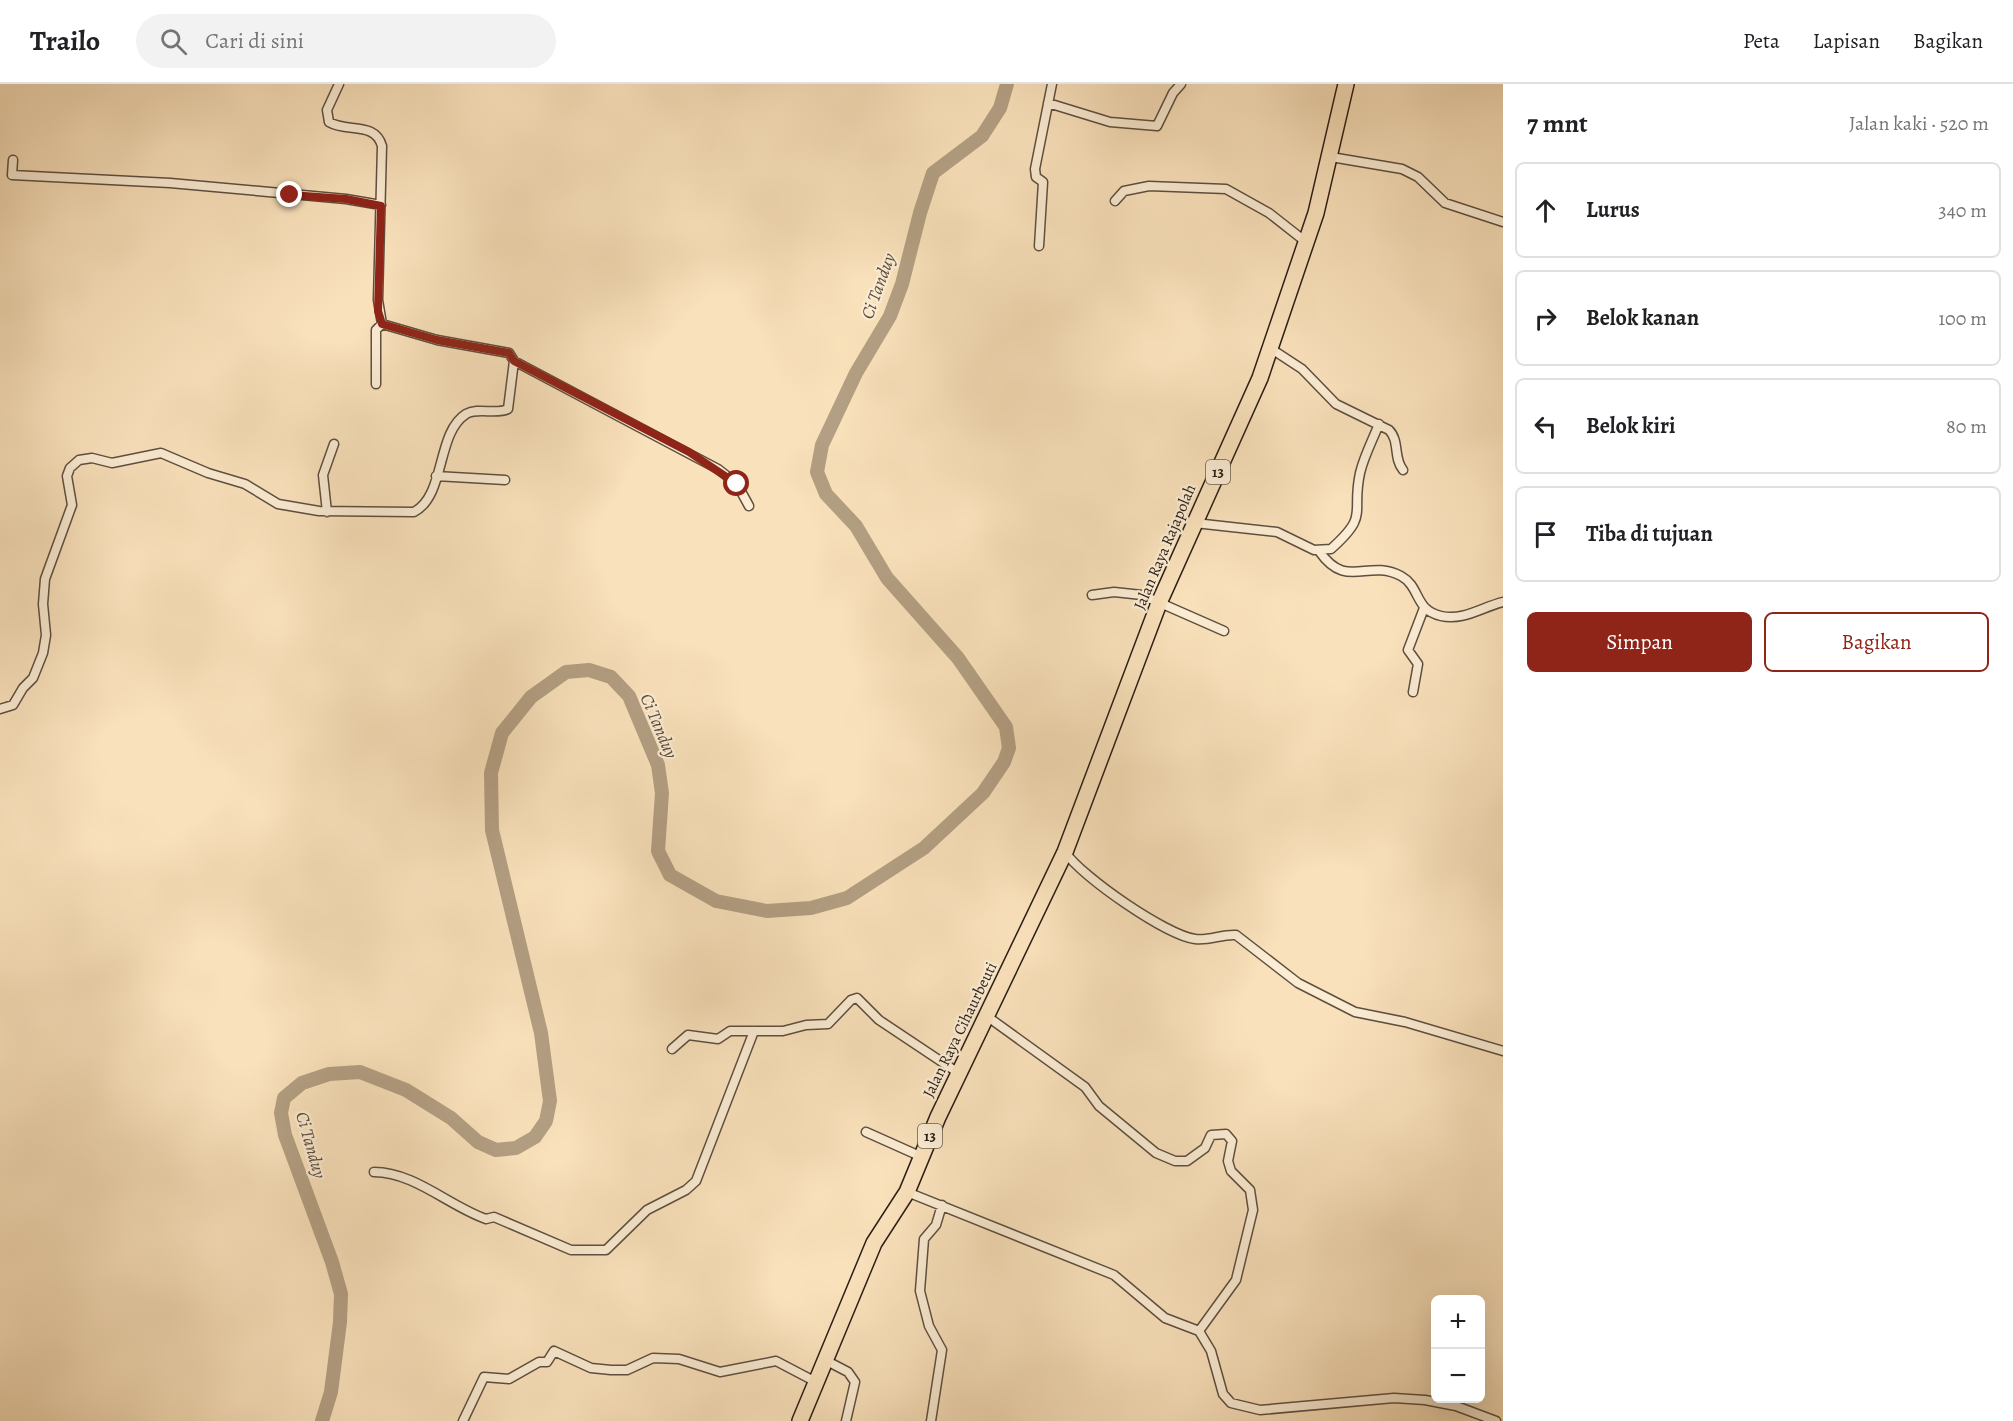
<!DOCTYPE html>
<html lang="id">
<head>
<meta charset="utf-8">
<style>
  :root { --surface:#fff; --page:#f2f2f2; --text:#202124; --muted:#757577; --line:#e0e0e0; --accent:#8f2418 }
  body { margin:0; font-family:Alegreya,serif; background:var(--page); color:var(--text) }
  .controls { position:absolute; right:18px; bottom:18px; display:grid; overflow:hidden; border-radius:9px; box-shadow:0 6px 24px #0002 }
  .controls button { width:54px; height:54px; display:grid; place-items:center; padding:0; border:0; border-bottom:2px solid var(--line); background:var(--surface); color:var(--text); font:30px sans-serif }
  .stop { position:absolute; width:18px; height:18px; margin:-14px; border:4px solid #8f2418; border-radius:50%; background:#fff }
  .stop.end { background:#8f2418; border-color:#fff; box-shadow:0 2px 6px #0008 }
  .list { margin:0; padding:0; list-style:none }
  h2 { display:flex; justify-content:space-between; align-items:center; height:78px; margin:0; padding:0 24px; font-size:26px }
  h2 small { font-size:20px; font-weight:400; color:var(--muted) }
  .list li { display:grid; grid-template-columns:39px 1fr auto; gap:18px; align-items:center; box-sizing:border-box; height:96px; margin:0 12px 12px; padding:0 12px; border:2px solid var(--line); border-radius:9px }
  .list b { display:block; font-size:22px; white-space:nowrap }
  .list em { font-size:20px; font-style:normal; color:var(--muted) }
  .actions { display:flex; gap:12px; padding:18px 24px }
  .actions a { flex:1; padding:14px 0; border:2px solid var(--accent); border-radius:9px; text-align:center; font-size:21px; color:var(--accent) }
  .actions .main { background:var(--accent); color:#fff }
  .icon { flex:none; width:33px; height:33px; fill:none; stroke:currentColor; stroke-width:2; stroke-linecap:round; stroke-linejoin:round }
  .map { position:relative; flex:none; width:1503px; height:1337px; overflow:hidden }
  header { display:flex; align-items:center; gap:36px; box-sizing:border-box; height:84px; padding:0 30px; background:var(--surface); border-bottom:2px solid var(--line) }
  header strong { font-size:28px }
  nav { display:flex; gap:33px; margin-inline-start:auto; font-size:21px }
  .search { width:420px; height:54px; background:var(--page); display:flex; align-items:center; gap:15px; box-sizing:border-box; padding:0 21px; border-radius:33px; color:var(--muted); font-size:22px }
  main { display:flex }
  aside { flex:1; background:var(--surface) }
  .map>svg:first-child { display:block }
</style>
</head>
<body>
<header>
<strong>Trailo</strong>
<div class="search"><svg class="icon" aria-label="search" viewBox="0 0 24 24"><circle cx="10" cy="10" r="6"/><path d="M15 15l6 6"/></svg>Cari di sini</div>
<nav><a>Peta</a><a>Lapisan</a><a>Bagikan</a></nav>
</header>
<main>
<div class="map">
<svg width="1503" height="1337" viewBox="0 0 1503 1337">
  <rect width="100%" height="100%" fill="#f9e1bb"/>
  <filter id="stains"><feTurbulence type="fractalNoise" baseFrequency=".00333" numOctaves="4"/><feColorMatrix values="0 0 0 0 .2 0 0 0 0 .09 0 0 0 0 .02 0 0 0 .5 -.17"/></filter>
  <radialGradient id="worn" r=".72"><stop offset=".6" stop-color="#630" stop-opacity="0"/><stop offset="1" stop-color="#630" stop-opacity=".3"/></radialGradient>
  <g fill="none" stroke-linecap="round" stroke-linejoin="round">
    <path stroke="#b39f83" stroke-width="14" d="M322,1337l9,-29 9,-70 1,-28 -9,-32 -47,-127 -4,-22 3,-15 18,-15 27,-9 31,-2 46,18 45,28 27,24 18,8 20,-2 19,-11 11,-16 4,-20 -9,-68 -49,-203 -1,-57 11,-40 29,-36 35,-25 23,-2 22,7 18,19 29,69 4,28 -4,58 12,24 46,26 51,10 44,-3 36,-10 77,-50 59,-55 21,-31 5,-14 -3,-21 -48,-69 -71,-80 -31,-52 -30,-32 -9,-22 5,-27 34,-72 34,-57 12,-32 18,-71 13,-40 49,-37 18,-28 7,-24"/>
    <g stroke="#5e4f40" stroke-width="11">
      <path id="street" d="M1048,19l62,19 47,4 16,-33 8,-9
        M1331,73l71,12 16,8 27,26 58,19
        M13,76l-1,15 158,8 176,16 35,6
        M1115,117l9,-10 25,-5 77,3 43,24 37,29
        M1039,162l4,-64 -7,-5 -1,-8 17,-85
        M1270,264l32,21 34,35 53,26c11,11 4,28 14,40
        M514,277l204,108 19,15 12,22
        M376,300v-54l6,-6
        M436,392l69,4
        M327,428l-4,-37 11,-31
        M1195,439l82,9 37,18 17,-1c39,-35 20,-34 29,-76 4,-17 13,-34 19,-49
        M1319,467c28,40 48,7 82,25 20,11 13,34 40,40 23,5 41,-9 62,-14
        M1092,511l22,-3 28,3 82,36
        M1413,608l5,-28 -10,-14 16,-42
        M0,625l13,-4 10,-17 10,-10 10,-25 3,-18 -3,-31 2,-25 27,-74 -5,-29 3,-8 9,-8 13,-2 20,5 49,-10 47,20 37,11 33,20 41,7 95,1c32,-17 22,-79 52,-98 12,-7 30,1 42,-5l6,-48 -5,-8 -72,-13 -55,-16 -4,-24 4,-154c-7,-25 -35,-13 -53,-24l-2,-12 12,-26
        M1065,768c17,25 101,83 130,87 14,2 27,-5 41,-4l62,48 57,29 50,10 98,29
        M988,933l97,70 14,19 57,47 19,8h12l18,-13 6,-13 15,-1 6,7 -4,20 3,10 19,19 3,20 -17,70 -37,51
        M672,965l16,-14 30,4 12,-8h53l23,-6 22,-1 23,-24 6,-2 22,22 81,54
        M866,1048l56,25
        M374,1088c40,0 75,34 112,47l8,-2 77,33h35l41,-40 39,-20 10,-9 58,-150
        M907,1108l207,83 51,43 34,13 12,20 12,43 8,9 29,7 134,-12 31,2 31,6 40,15
        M825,1276l23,12 7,10 -9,39
        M463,1337l21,-44 25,2 30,-17h8l7,-11 37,17 20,2h16l26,-12 26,1 41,13 56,-11 40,21
        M931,1337l11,-71 -13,-24 -9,-35 4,-52 12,-14 6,-20"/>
    </g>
    <g stroke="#2b1e17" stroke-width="18">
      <path id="highway" d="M800,1337l74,-178 33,-51 31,-75 127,-265 94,-249 101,-225 56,-165 30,-129"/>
    </g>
    <use href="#street" stroke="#fbecd3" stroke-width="8"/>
    <use href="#highway" stroke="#f9e1bb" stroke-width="15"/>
  </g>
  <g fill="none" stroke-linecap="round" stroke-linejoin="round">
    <path stroke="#8f2418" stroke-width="8" d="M290,111l56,4 35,7 -3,105 4,13 55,16 72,13 5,8 175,91 48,32"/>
  </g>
  <g text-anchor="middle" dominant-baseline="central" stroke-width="4.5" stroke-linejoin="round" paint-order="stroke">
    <g fill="#fbecd3" stroke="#695c4f" stroke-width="1.5">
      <rect x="1206" y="376" width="24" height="24" rx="4.5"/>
      <rect x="918" y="1040" width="24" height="24" rx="4.5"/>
    </g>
    <g font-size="15" font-weight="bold" fill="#2b1e17">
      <text x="1218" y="388">13</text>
      <text x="930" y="1052">13</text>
    </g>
    <g font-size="16" fill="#2b1e17" stroke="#fbecd3">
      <text transform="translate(1165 463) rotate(-67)">Jalan Raya Rajapolah</text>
      <text transform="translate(960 946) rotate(-64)">Jalan Raya Cihaurbeuti</text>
    </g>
    <g font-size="18" font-style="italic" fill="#5b4b3d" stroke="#fbecd3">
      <text transform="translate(878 202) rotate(-70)">Ci Tanduy</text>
      <text transform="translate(659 642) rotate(67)">Ci Tanduy</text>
      <text transform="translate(311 1061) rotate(74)">Ci Tanduy</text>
    </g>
  </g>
  <rect width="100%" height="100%" filter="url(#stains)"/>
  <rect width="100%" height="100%" fill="url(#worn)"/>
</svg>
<div class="controls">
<button>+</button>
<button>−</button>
</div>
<div class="stop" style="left:737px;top:400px"></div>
<div class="stop end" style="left:290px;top:111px"></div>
</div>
<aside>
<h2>7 mnt<small>Jalan kaki · 520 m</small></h2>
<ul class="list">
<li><svg class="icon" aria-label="ahead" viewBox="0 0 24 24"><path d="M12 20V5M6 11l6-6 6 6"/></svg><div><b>Lurus</b></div><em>340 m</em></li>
<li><svg class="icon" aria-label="right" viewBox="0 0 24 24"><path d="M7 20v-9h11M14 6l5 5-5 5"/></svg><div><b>Belok kanan</b></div><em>100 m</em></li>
<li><svg class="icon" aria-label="left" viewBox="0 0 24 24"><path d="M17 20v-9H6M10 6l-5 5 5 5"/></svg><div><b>Belok kiri</b></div><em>80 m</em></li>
<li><svg class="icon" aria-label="arrive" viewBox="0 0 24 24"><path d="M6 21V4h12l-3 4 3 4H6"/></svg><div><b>Tiba di tujuan</b></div></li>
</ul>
<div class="actions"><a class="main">Simpan</a><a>Bagikan</a></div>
</aside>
</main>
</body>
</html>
